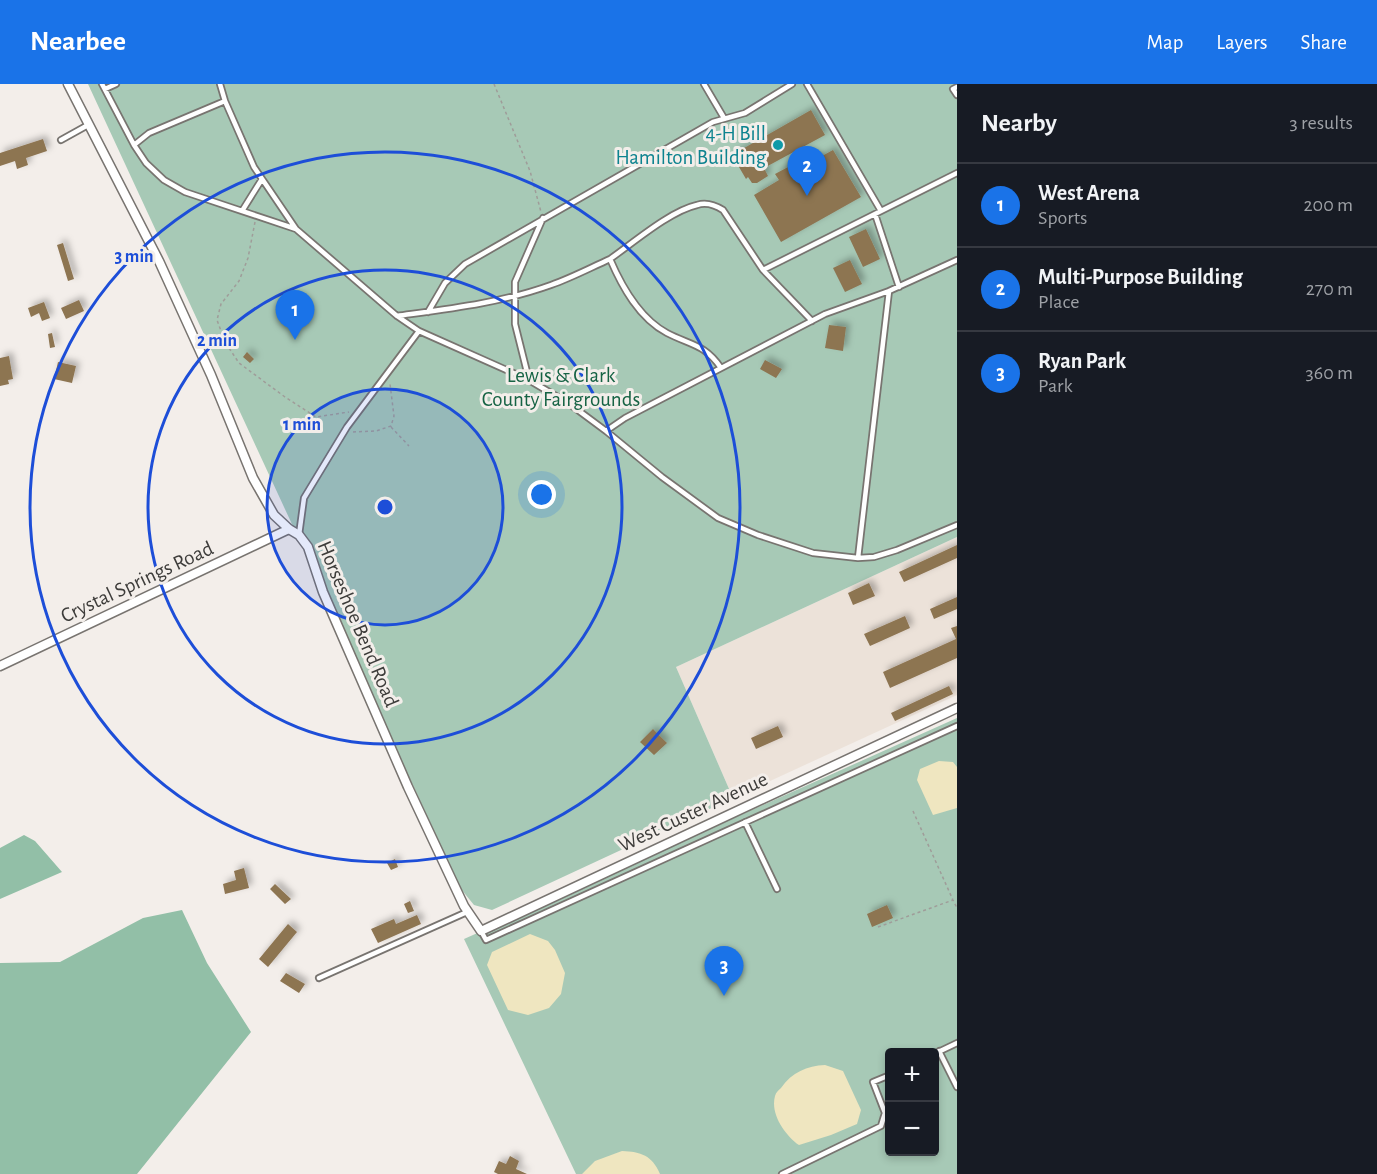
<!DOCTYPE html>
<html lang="en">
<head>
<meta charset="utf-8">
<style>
  :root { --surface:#171b24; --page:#242831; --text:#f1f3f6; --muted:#9ea1a6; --line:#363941; --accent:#1a73e8 }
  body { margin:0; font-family:"Alegreya Sans",sans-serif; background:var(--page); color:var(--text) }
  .controls { position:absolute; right:18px; bottom:18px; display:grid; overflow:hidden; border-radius:6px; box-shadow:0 3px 9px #0003 }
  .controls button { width:54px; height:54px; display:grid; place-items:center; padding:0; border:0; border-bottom:2px solid var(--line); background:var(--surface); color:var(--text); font:30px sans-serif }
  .you { position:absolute; left:542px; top:411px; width:21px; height:21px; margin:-15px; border:4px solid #fff; border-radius:50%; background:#1a73e8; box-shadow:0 0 0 9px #1a73e833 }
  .badge { display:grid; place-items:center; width:39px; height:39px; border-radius:50%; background:var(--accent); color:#fff; font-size:20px; font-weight:700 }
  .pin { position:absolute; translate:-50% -50px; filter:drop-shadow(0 2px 3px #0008) }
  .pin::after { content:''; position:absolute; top:32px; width:21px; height:18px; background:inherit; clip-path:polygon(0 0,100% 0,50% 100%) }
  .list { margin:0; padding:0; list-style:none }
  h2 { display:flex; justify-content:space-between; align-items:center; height:78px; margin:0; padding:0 24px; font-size:26px }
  h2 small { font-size:20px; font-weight:400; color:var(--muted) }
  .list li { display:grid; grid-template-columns:39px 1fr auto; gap:18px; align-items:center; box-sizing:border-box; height:84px; padding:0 24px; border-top:2px solid var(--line) }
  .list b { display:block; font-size:22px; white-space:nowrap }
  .list p { margin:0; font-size:20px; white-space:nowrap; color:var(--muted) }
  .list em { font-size:20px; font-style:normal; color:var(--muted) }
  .map { position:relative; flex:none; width:957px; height:1090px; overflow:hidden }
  header { display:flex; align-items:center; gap:36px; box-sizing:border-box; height:84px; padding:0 30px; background:var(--accent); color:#fff }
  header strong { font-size:28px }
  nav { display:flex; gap:33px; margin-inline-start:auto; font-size:21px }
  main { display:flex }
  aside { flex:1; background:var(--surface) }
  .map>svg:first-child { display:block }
</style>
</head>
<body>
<header>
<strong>Nearbee</strong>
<nav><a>Map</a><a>Layers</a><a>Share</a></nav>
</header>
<main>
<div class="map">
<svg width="957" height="1090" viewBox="0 0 957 1090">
  <defs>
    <filter id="shadow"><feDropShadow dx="4" dy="-4" stdDeviation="3" flood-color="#0004"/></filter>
  </defs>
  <rect width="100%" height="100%" fill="#f3eeea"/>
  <path fill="#ece2d9" d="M957,453v158l-224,103 -57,-131z"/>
  <path fill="#a7c9b6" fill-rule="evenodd" d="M88,0h869v453l-281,130 57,131 -241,112 -18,-5 -13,-16z
    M957,634v456h-381l-112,-235zM890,968h44v100h-44z"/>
  <path fill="#92bfa7" d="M24,751l11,6 27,31 -62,27v-51z
    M182,826l25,53 44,69 -114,142h-137v-211l60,-1 83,-44z"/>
  <path fill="#efe6c0" d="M939,677l14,1 4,5v41l-24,7 -16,-35 3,-11z
    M530,850l18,7 7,9 10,23 -4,21 -12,14 -21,7 -20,-5 -21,-45 5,-13z
    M825,981l18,6 18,39 -4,14 -26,11 -32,10c-14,-10 -29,-31 -24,-49 1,-4 4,-6 6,-8 11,-16 26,-22 44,-23z
    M622,1067c19,1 30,4 38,23h-78l13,-13z"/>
  <path fill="#8d7451" filter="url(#shadow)" d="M811,26l14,25 -61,33 4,8 -11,7h-5l-4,-6 -2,2 -14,-24z
    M43,55l4,12 -21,7 2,7 -11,4 -2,-8 -15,5v-13z
    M833,66l28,47 -80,45 -27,-47 25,-15 -4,-6 15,-8 3,6z
    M866,145l14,30 -17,8 -14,-30z
    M63,159l11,36 -6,2 -11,-36z
    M850,176l12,24 -17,8 -12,-24z
    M79,216l5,11 -18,8 -5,-11z
    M44,218l6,16 -8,3 -3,-8 -8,4 -3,-9z
    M829,241l17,2 -3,24 -18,-3z
    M52,249l3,14 -5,1 -2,-14z
    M247,268l7,7 -4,4 -7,-6z
    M9,272l4,23 -5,1 1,4 -9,2v-28z
    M765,276l17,9 -6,9 -16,-9z
    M58,278l18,4 -4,17 -18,-4z
    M957,461v13l-53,24 -5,-10z
    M869,499l6,13 -22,9 -5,-12z
    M957,513v12l-23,10 -4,-10z
    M905,532l5,12 -40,18 -6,-12z
    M957,542v32l-67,30 -7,-16 73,-33 -5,-11z
    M949,602l4,8 -58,27 -4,-8z
    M778,642l5,11 -27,12 -5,-11z
    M653,645l14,14 -13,12 -14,-13z
    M395,775l3,8 -7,3 -4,-7z
    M244,784l5,20 -24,6 -2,-10 13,-4 -2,-9z
    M275,800l16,15 -6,5 -15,-15z
    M410,817l4,10 -6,2 -4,-9z
    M887,821l6,13 -21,9 -5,-13z
    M417,831l4,9 -43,19 -7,-14 23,-10 2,5z
    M288,840l9,8 -29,35 -9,-8z
    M286,889l19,11 -6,9 -19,-12z
    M510,1072l9,5 -3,8 11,5h-29l-4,-2 5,-11 7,3z"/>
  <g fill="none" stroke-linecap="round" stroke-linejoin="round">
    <g stroke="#787470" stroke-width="8">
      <path id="lane" d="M102,0l32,61 12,18 18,17 21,12 111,37 101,87 22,15 110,49 42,25 35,26 56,46 56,41 40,17 55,18 45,5 16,-1 23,-7 60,-25
        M220,0l5,17 29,66 42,62
        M704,0l20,34
        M807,0l74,127
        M957,3l-4,2 4,6
        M105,5l11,-5
        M61,56l27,-15
        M134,61l15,-12 76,-32
        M242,127l20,-32
        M875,130l24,73
        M610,175c23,-16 60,-48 87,-54 9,-3 18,0 26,5l40,60
        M428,228l17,-29 20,-19 248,-142 32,-9 47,-29
        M397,232c51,-7 104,-13 154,-31 20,-7 39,-17 59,-26 12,28 29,59 57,74 23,12 38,11 54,35
        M812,237l-49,-51 194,-97
        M529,296l-14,-56v-42l28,-64
        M606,347l19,-13 200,-104 64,-23
        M299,451l5,-37 43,-71 72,-96
        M858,474l31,-267 68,-31
        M745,738l32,67
        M481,847l5,9 471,-214
        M319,894l148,-66
        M939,967l18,36
        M934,970l23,-11
        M782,1090l99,-48 4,-13 -12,-31 17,-7"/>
    </g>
    <g stroke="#787470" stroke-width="11">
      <path id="street" d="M68,0l91,177 52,114 42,103 21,37 15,14 10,6 9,12 15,45 85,195 56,119 17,25 476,-223
        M0,582l289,-137"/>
    </g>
    <path stroke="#9f9c99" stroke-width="1.5" stroke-dasharray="3 3" stroke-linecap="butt" d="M494,0l36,87 11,41
      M255,138l-7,36 -9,23 -18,23 -4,16 8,22 14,21 46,34 31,20 33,-5
      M391,343l18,19
      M353,348l23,-1 15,-5 3,-10 -4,-32
      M913,727l40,89
      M878,843l75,-27 4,8"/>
    <use href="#lane" stroke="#fff" stroke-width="4.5"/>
    <use href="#street" stroke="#fff" stroke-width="8"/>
  </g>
  <circle cx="385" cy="423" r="118" fill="#1d4ed8" fill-opacity=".12"/>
  <g fill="none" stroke="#1d4ed8" stroke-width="3">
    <circle cx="385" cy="423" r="118"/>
    <circle cx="385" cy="423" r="237"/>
    <circle cx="385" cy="423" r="355"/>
  </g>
  <circle fill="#0f9aa8" stroke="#f3eeea" stroke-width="2" cx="778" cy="61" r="6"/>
  <g text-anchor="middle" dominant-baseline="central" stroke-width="6" stroke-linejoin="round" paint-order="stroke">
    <g font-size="21" fill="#0d838f" stroke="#f3eeea" text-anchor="end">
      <text x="766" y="49">4-H Bill<tspan x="766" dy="24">Hamilton Building</tspan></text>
    </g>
    <g font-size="21" fill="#166344" stroke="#f3eeea">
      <text x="561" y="291">Lewis &amp; Clark<tspan x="561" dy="24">County Fairgrounds</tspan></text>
    </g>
    <g font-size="21" fill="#3d3c3a" stroke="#f3eeea">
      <text transform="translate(137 498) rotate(-25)">Crystal Springs Road</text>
      <text transform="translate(358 540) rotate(67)">Horseshoe Bend Road</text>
      <text transform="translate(693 728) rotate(-25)">West Custer Avenue</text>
    </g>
  </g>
  <circle cx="385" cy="423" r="9" fill="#1d4ed8" stroke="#f3eeea" stroke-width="3"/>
  <g font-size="18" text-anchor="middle" font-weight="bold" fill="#1d4ed8" stroke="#f3eeea" stroke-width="6" stroke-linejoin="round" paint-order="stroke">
    <text x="134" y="178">3 min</text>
    <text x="217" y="262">2 min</text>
    <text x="302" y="346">1 min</text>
  </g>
</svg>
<div class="controls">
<button>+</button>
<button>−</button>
</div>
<div class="you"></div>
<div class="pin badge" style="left:295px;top:256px">1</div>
<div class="pin badge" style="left:807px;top:112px">2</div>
<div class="pin badge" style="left:724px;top:912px">3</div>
</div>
<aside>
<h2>Nearby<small>3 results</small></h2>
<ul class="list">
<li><span class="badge">1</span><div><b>West Arena</b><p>Sports</p></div><em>200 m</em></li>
<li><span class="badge">2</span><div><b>Multi-Purpose Building</b><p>Place</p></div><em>270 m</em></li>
<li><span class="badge">3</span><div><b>Ryan Park</b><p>Park</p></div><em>360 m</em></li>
</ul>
</aside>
</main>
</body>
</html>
